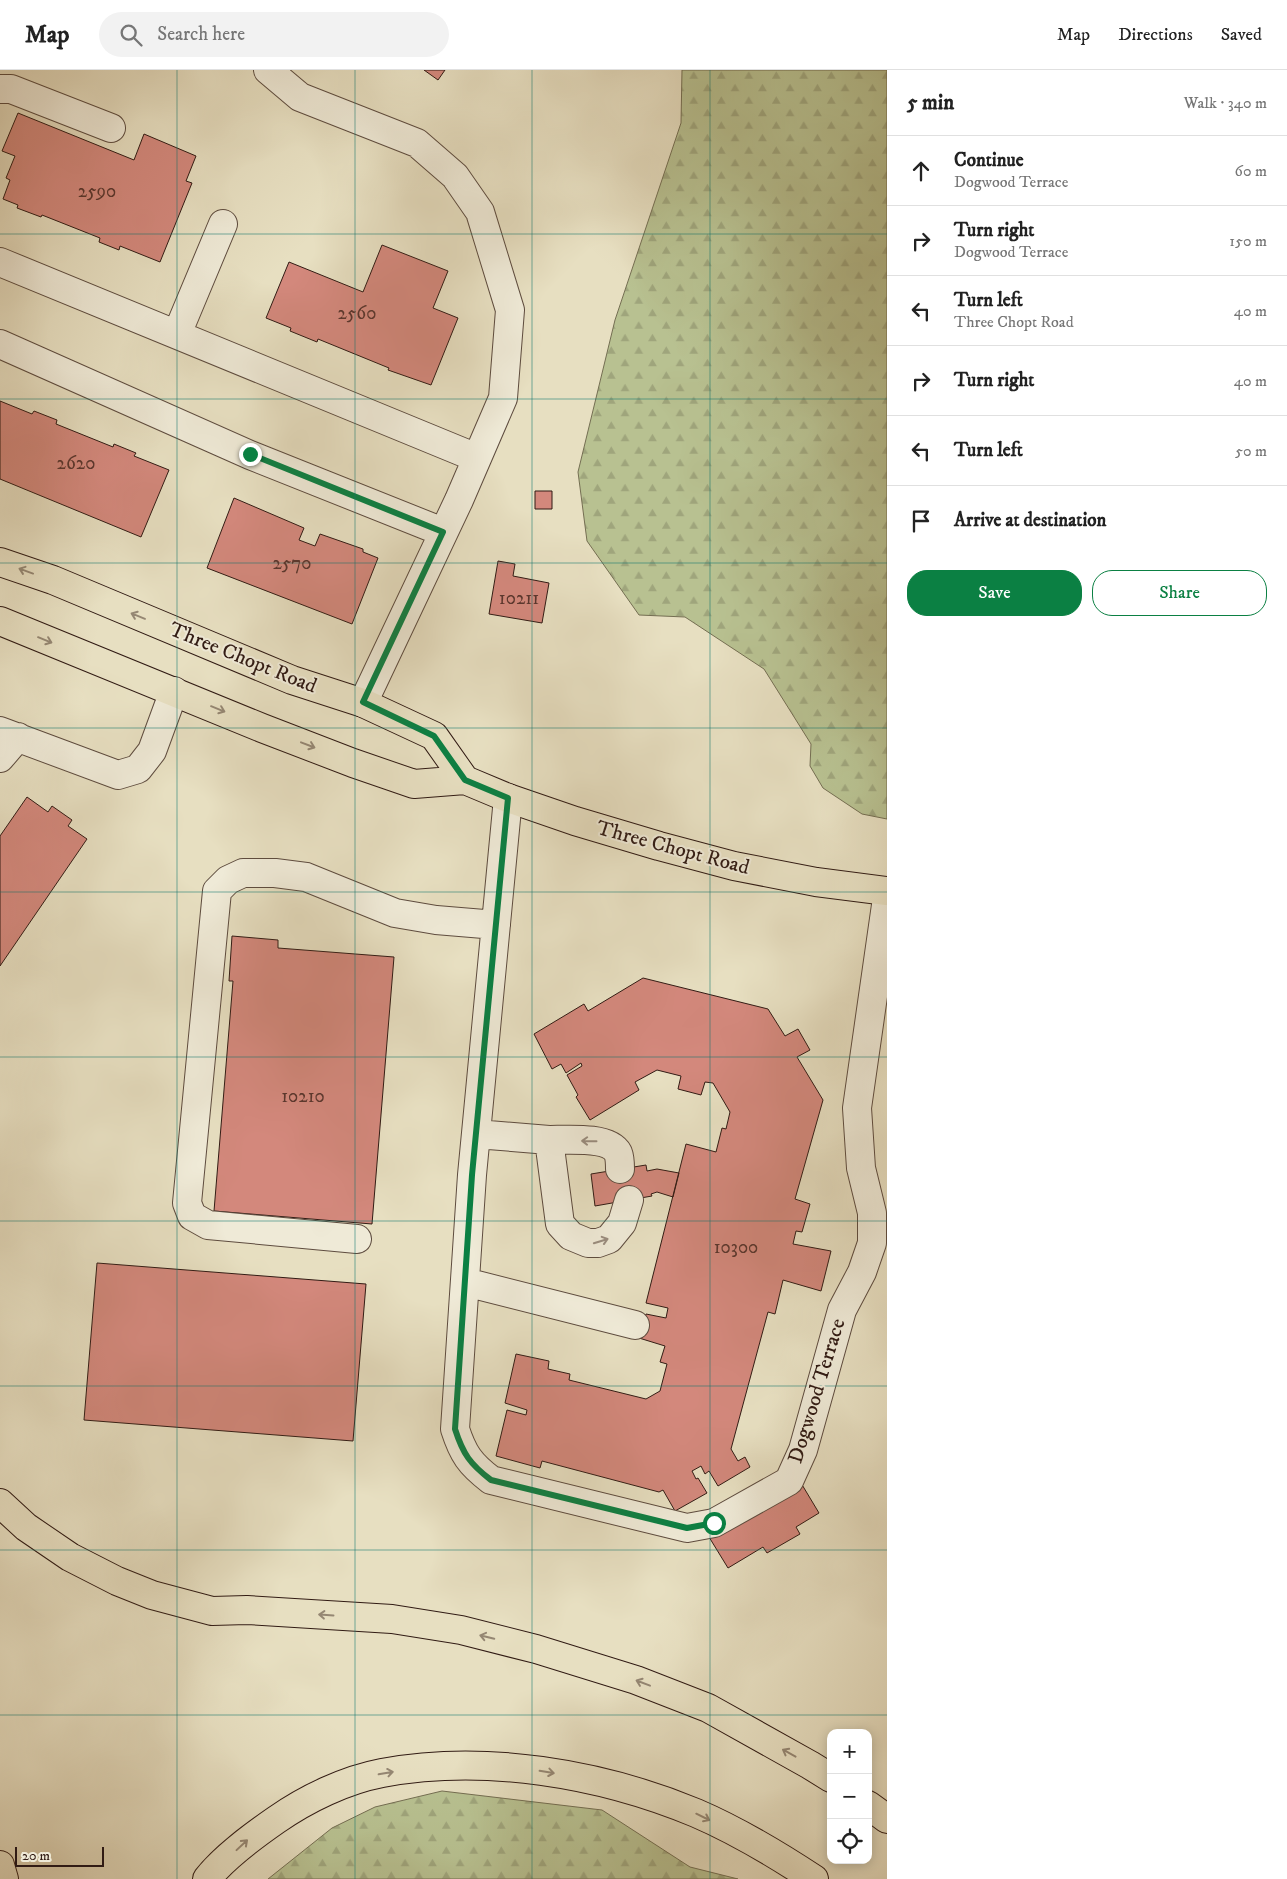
<!DOCTYPE html>
<html lang="en">
<head>
<meta charset="utf-8">
<style>
  :root { --surface:#fff; --page:#f2f2f2; --text:#222; --muted:#767676; --line:#e0e0e0; --accent:#0b8043 }
  body { margin:0; font-family:"IM FELL DW Pica",serif; background:var(--page); color:var(--text) }
  .controls { position:absolute; right:15px; bottom:15px; display:grid; overflow:hidden; border-radius:10px; box-shadow:0 2px 12px #0003 }
  .controls button { width:45px; height:45px; display:grid; place-items:center; padding:0; border:0; border-bottom:1px solid var(--line); background:var(--surface); color:var(--text); font:25px sans-serif }
  .scale { position:absolute; left:15px; bottom:12px; width:89px; box-sizing:border-box; padding-left:5px; border:2px solid #311b14; border-top:0; font-size:14px; line-height:18px; white-space:nowrap; color:#311b14; -webkit-text-stroke:4px #efead7; paint-order:stroke }
  .stop { position:absolute; width:15px; height:15px; margin:-11px; border:4px solid #0b8043; border-radius:50%; background:#fff }
  .stop.end { background:#0b8043; border-color:#fff; box-shadow:0 1px 5px #0008 }
  .list { margin:0; padding:0; list-style:none }
  h2 { display:flex; justify-content:space-between; align-items:center; height:65px; margin:0; padding:0 20px; font-size:21px }
  h2 small { font-size:16px; font-weight:400; color:var(--muted) }
  .list li { display:grid; grid-template-columns:32px 1fr auto; gap:15px; align-items:center; box-sizing:border-box; height:70px; padding:0 20px; border-top:1px solid var(--line) }
  .list b { display:block; font-size:19px; white-space:nowrap }
  .list p { margin:0; font-size:16px; white-space:nowrap; color:var(--muted) }
  .list em { font-size:16px; font-style:normal; color:var(--muted) }
  .actions { display:flex; gap:10px; padding:15px 20px }
  .actions a { flex:1; padding:11px 0; border:1px solid var(--accent); border-radius:20px; text-align:center; font-size:18px; color:var(--accent) }
  .actions .main { background:var(--accent); color:#fff }
  .icon { flex:none; width:28px; height:28px; fill:none; stroke:currentColor; stroke-width:2; stroke-linecap:round; stroke-linejoin:round }
  .map { position:relative; flex:none; width:887px; height:1809px; overflow:hidden }
  header { display:flex; align-items:center; gap:30px; box-sizing:border-box; height:70px; padding:0 25px; background:var(--surface); border-bottom:1px solid var(--line) }
  header strong { font-size:24px }
  nav { display:flex; gap:28px; margin-inline-start:auto; font-size:18px }
  .search { width:350px; height:45px; background:var(--page); display:flex; align-items:center; gap:12px; box-sizing:border-box; padding:0 18px; border-radius:28px; color:var(--muted); font-size:19px }
  main { display:flex }
  aside { flex:1; background:var(--surface) }
  .map>svg:first-child { display:block }
</style>
</head>
<body>
<header>
<strong>Map</strong>
<div class="search"><svg class="icon" aria-label="search" viewBox="0 0 24 24"><circle cx="10" cy="10" r="6"/><path d="M15 15l6 6"/></svg>Search here</div>
<nav><a>Map</a><a>Directions</a><a>Saved</a></nav>
</header>
<main>
<div class="map">
<svg width="887" height="1809" viewBox="0 0 887 1809">
  <defs>
    <pattern id="forest-firs" width="22" height="20" patternUnits="userSpaceOnUse" patternTransform="scale(1.25)"><rect width="22" height="20" fill="#b8c191"/><path d="M5 1l3.5 6h-7zM16 11l3.5 6h-7z" fill="#9fa57c"/></pattern>
  </defs>
  <rect width="100%" height="100%" fill="#e7dfc1"/>
  <filter id="stains"><feTurbulence type="fractalNoise" baseFrequency=".004" numOctaves="4"/><feColorMatrix values="0 0 0 0 .2 0 0 0 0 .09 0 0 0 0 .02 0 0 0 .5 -.17"/></filter>
  <radialGradient id="worn" r=".72"><stop offset=".6" stop-color="#630" stop-opacity="0"/><stop offset="1" stop-color="#630" stop-opacity=".3"/></radialGradient>
  <path fill="url(#forest-firs)" stroke="#746e52" d="M682,0h205v749l-25,-5 -39,-26 -13,-22 1,-22 -47,-75 -79,-52 -46,-2 -52,-74 -9,-69 37,-152 66,-197z
    M442,1721l160,19 88,57 48,12h-470l64,-51 43,-21z"/>
  <path fill="#d3887c" stroke="#311b14" d="M424,0h21l-7,10z
    M18,43l116,47 10,-26 52,22 -10,25 6,2 -32,79 -40,-16 -1,4 -20,-8 1,-4 -58,-23 -1,2 -24,-9 1,-3 -15,-6 7,-19 -4,-2 9,-22 -13,-5z
    M382,175l66,26 -15,37 25,10 -27,67 -43,-15 1,-2 -71,-29 -1,3 -27,-11 1,-3 -25,-10 23,-56 74,30z
    M0,331l32,13 2,-3 23,9 -1,4 57,23 1,-3 22,9 -2,3 35,14 -28,67 -141,-58z
    M535,421h17v18h-17z
    M234,428l70,30 -5,12 16,6 5,-12 43,15v3l15,6 -26,66 -145,-56z
    M498,491l17,3 -2,12 36,7 -7,40 -53,-9z
    M27,727l21,15 4,-6 20,14 -4,6 19,13 -87,127v-130z
    M232,866l46,4v8l116,9 -22,267 -158,-13 19,-230h-4z
    M643,908l125,31 17,27 13,-7 12,21 -13,7 26,43 -28,99 15,5 -8,28 -6,-1 -3,13 38,7 -10,40 -38,-11 -8,34 -7,-2 -37,137 7,12 7,-4 5,10 -32,19 -9,-15 -4,3 -4,-8 -9,5 4,8 2,-1 9,15 -32,18 -12,-21 -4,2 -117,-31 -2,7 -44,-12 11,-46 19,5 1,-5 -22,-7 11,-49 33,7 -1,8 22,5 -1,6 77,19 14,-8 7,-27 -7,-2 5,-16 -26,-8 7,-24 20,4 2,-10 -22,-5 40,-159 30,8 6,-24 4,1 4,-17 -17,-29 -8,-1 -4,13 -23,-6 3,-13 -24,-6 -22,12 4,8 -49,30 -14,-23 2,-2 -11,-20 15,-9 -1,-3 -15,10 -5,-9 -9,5 -18,-35 50,-30 4,7z
    M646,1095l1,6 10,-2 22,4 -6,24 -16,-5 -6,2 1,2 -57,10 -4,-32z
    M97,1193l269,21 -13,157 -269,-21z
    M801,1413l18,30 -23,14 4,7 -33,19 -4,-6 -35,21 -19,-31z"/>
  <g fill="none" stroke-linecap="round" stroke-linejoin="round">
    <g stroke="#5e4c3f" stroke-width="30">
      <path id="minor" d="M268,0l32,27 117,46 38,33 25,36 30,98 -7,88 -44,102 -96,203
        M0,19h11l100,39
        M0,192l477,196
        M177,264l46,-110
        M0,274l250,111 193,77
        M0,661l118,44 20,-6 14,-18 22,-60
        M0,688l18,-21
        M508,728l-36,377 -17,254c8,25 15,35 36,51l196,48 27,-5 75,-42 14,-31 39,-140 20,-38 10,-29v-30l-11,-45 -4,-60 30,-210
        M476,1064l73,6
        M620,1099c0,-4 0,-11 -2,-16 -9,-17 -52,-13 -69,-13l11,84 11,12 17,7h10l11,-4 13,-16 7,-23
        M357,1169l-149,-14 -16,-9 -5,-13 30,-312 11,-11 15,-7h32l31,4 89,36 41,7 60,5
        M465,1212l170,43"/>
    </g>
    <g stroke="#311b14" stroke-width="30">
      <path id="major" d="M0,492l53,18 239,100 71,23 71,33 31,44
        M0,551l262,107 91,35 61,21 51,-4 43,18 67,23 84,25 75,20 82,16 71,9
        M0,1795l4,14"/>
    </g>
    <g stroke="#311b14" stroke-width="30">
      <path id="highway" d="M0,1433l26,24 44,30 47,24 35,14 60,16 35,-1 145,9 69,11 75,19 100,31 72,28 102,57 21,13
        M868,1735l19,14
        M207,1809c17,-22 46,-43 69,-59 30,-21 69,-40 106,-47 102,-19 218,0 314,40 42,18 80,41 118,66"/>
    </g>
    <use href="#minor" stroke="#efead7" stroke-width="28"/>
    <use href="#major" stroke="#e7dfc1" stroke-width="28"/>
    <use href="#highway" stroke="#e7dfc1" stroke-width="28"/>
  </g>
  <defs><path id="oneway-shaft" d="M-6 0H5M1.5-3L5.5 0L1.5 3" fill="none" stroke-width="1.6" stroke-linecap="round" stroke-linejoin="round" transform="scale(1.25)"/></defs>
  <g stroke="#958773">
    <use href="#oneway-shaft" transform="translate(26 501) rotate(-160)"/>
    <use href="#oneway-shaft" transform="translate(138 546) rotate(-158)"/>
    <use href="#oneway-shaft" transform="translate(45 570) rotate(22)"/>
    <use href="#oneway-shaft" transform="translate(218 639) rotate(22)"/>
    <use href="#oneway-shaft" transform="translate(308 675) rotate(21)"/>
    <use href="#oneway-shaft" transform="translate(326 1545) rotate(-176)"/>
    <use href="#oneway-shaft" transform="translate(487 1567) rotate(-166)"/>
    <use href="#oneway-shaft" transform="translate(643 1613) rotate(-159)"/>
    <use href="#oneway-shaft" transform="translate(789 1683) rotate(-151)"/>
    <use href="#oneway-shaft" transform="translate(547 1702) rotate(9)"/>
    <use href="#oneway-shaft" transform="translate(386 1703) rotate(-10)"/>
    <use href="#oneway-shaft" transform="translate(703 1747) rotate(26)"/>
    <use href="#oneway-shaft" transform="translate(242 1775) rotate(-43)"/>
  </g>
  <g stroke="#9a8d7f">
    <use href="#oneway-shaft" transform="translate(589 1071) rotate(-179)"/>
    <use href="#oneway-shaft" transform="translate(601 1171) rotate(-17)"/>
  </g>
  <g fill="none" stroke-linecap="round" stroke-linejoin="round">
    <path stroke="#0b8043" stroke-width="6" d="M250,384l193,78 -80,170 71,34 31,44 43,18 -36,377 -17,254c8,25 15,35 36,51l196,48 27,-5"/>
  </g>
  <path fill="none" stroke="#0f766e" stroke-width="1" stroke-opacity="0.55" d="M177,0v1809M355,0v1809M532,0v1809M710,0v1809M0,164h887M0,329h887M0,493h887M0,658h887M0,822h887M0,987h887M0,1151h887M0,1316h887M0,1480h887M0,1645h887"/>
  <g text-anchor="middle" dominant-baseline="central" stroke-width="4" stroke-linejoin="round" paint-order="stroke">
    <g font-size="19" fill="#5a362e">
      <text x="97" y="121">2590</text>
      <text x="357" y="243">2560</text>
      <text x="76" y="393">2620</text>
      <text x="292" y="493">2570</text>
      <text x="519" y="528">10211</text>
      <text x="303" y="1026">10210</text>
      <text x="736" y="1177">10300</text>
    </g>
    <g font-size="21" fill="#311b14" stroke="#efead7">
      <text transform="translate(243 588) rotate(22)">Three Chopt Road</text>
      <text transform="translate(673 778) rotate(15)">Three Chopt Road</text>
      <text transform="translate(817 1321) rotate(-73)">Dogwood Terrace</text>
    </g>
  </g>
  <rect width="100%" height="100%" filter="url(#stains)"/>
  <rect width="100%" height="100%" fill="url(#worn)"/>
</svg>
<div class="controls">
<button>+</button>
<button>−</button>
<button><svg class="icon" aria-label="locate" viewBox="0 0 24 24"><circle cx="12" cy="12" r="6"/><path d="M12 2v4M12 18v4M2 12h4M18 12h4"/></svg></button>
</div>
<div class="scale">20 m</div>
<div class="stop" style="left:714px;top:1453px"></div>
<div class="stop end" style="left:250px;top:384px"></div>
</div>
<aside>
<h2>5 min<small>Walk · 340 m</small></h2>
<ul class="list">
<li><svg class="icon" aria-label="ahead" viewBox="0 0 24 24"><path d="M12 20V5M6 11l6-6 6 6"/></svg><div><b>Continue</b><p>Dogwood Terrace</p></div><em>60 m</em></li>
<li><svg class="icon" aria-label="right" viewBox="0 0 24 24"><path d="M7 20v-9h11M14 6l5 5-5 5"/></svg><div><b>Turn right</b><p>Dogwood Terrace</p></div><em>150 m</em></li>
<li><svg class="icon" aria-label="left" viewBox="0 0 24 24"><path d="M17 20v-9H6M10 6l-5 5 5 5"/></svg><div><b>Turn left</b><p>Three Chopt Road</p></div><em>40 m</em></li>
<li><svg class="icon" aria-label="right" viewBox="0 0 24 24"><path d="M7 20v-9h11M14 6l5 5-5 5"/></svg><div><b>Turn right</b></div><em>40 m</em></li>
<li><svg class="icon" aria-label="left" viewBox="0 0 24 24"><path d="M17 20v-9H6M10 6l-5 5 5 5"/></svg><div><b>Turn left</b></div><em>50 m</em></li>
<li><svg class="icon" aria-label="arrive" viewBox="0 0 24 24"><path d="M6 21V4h12l-3 4 3 4H6"/></svg><div><b>Arrive at destination</b></div></li>
</ul>
<div class="actions"><a class="main">Save</a><a>Share</a></div>
</aside>
</main>
</body>
</html>
